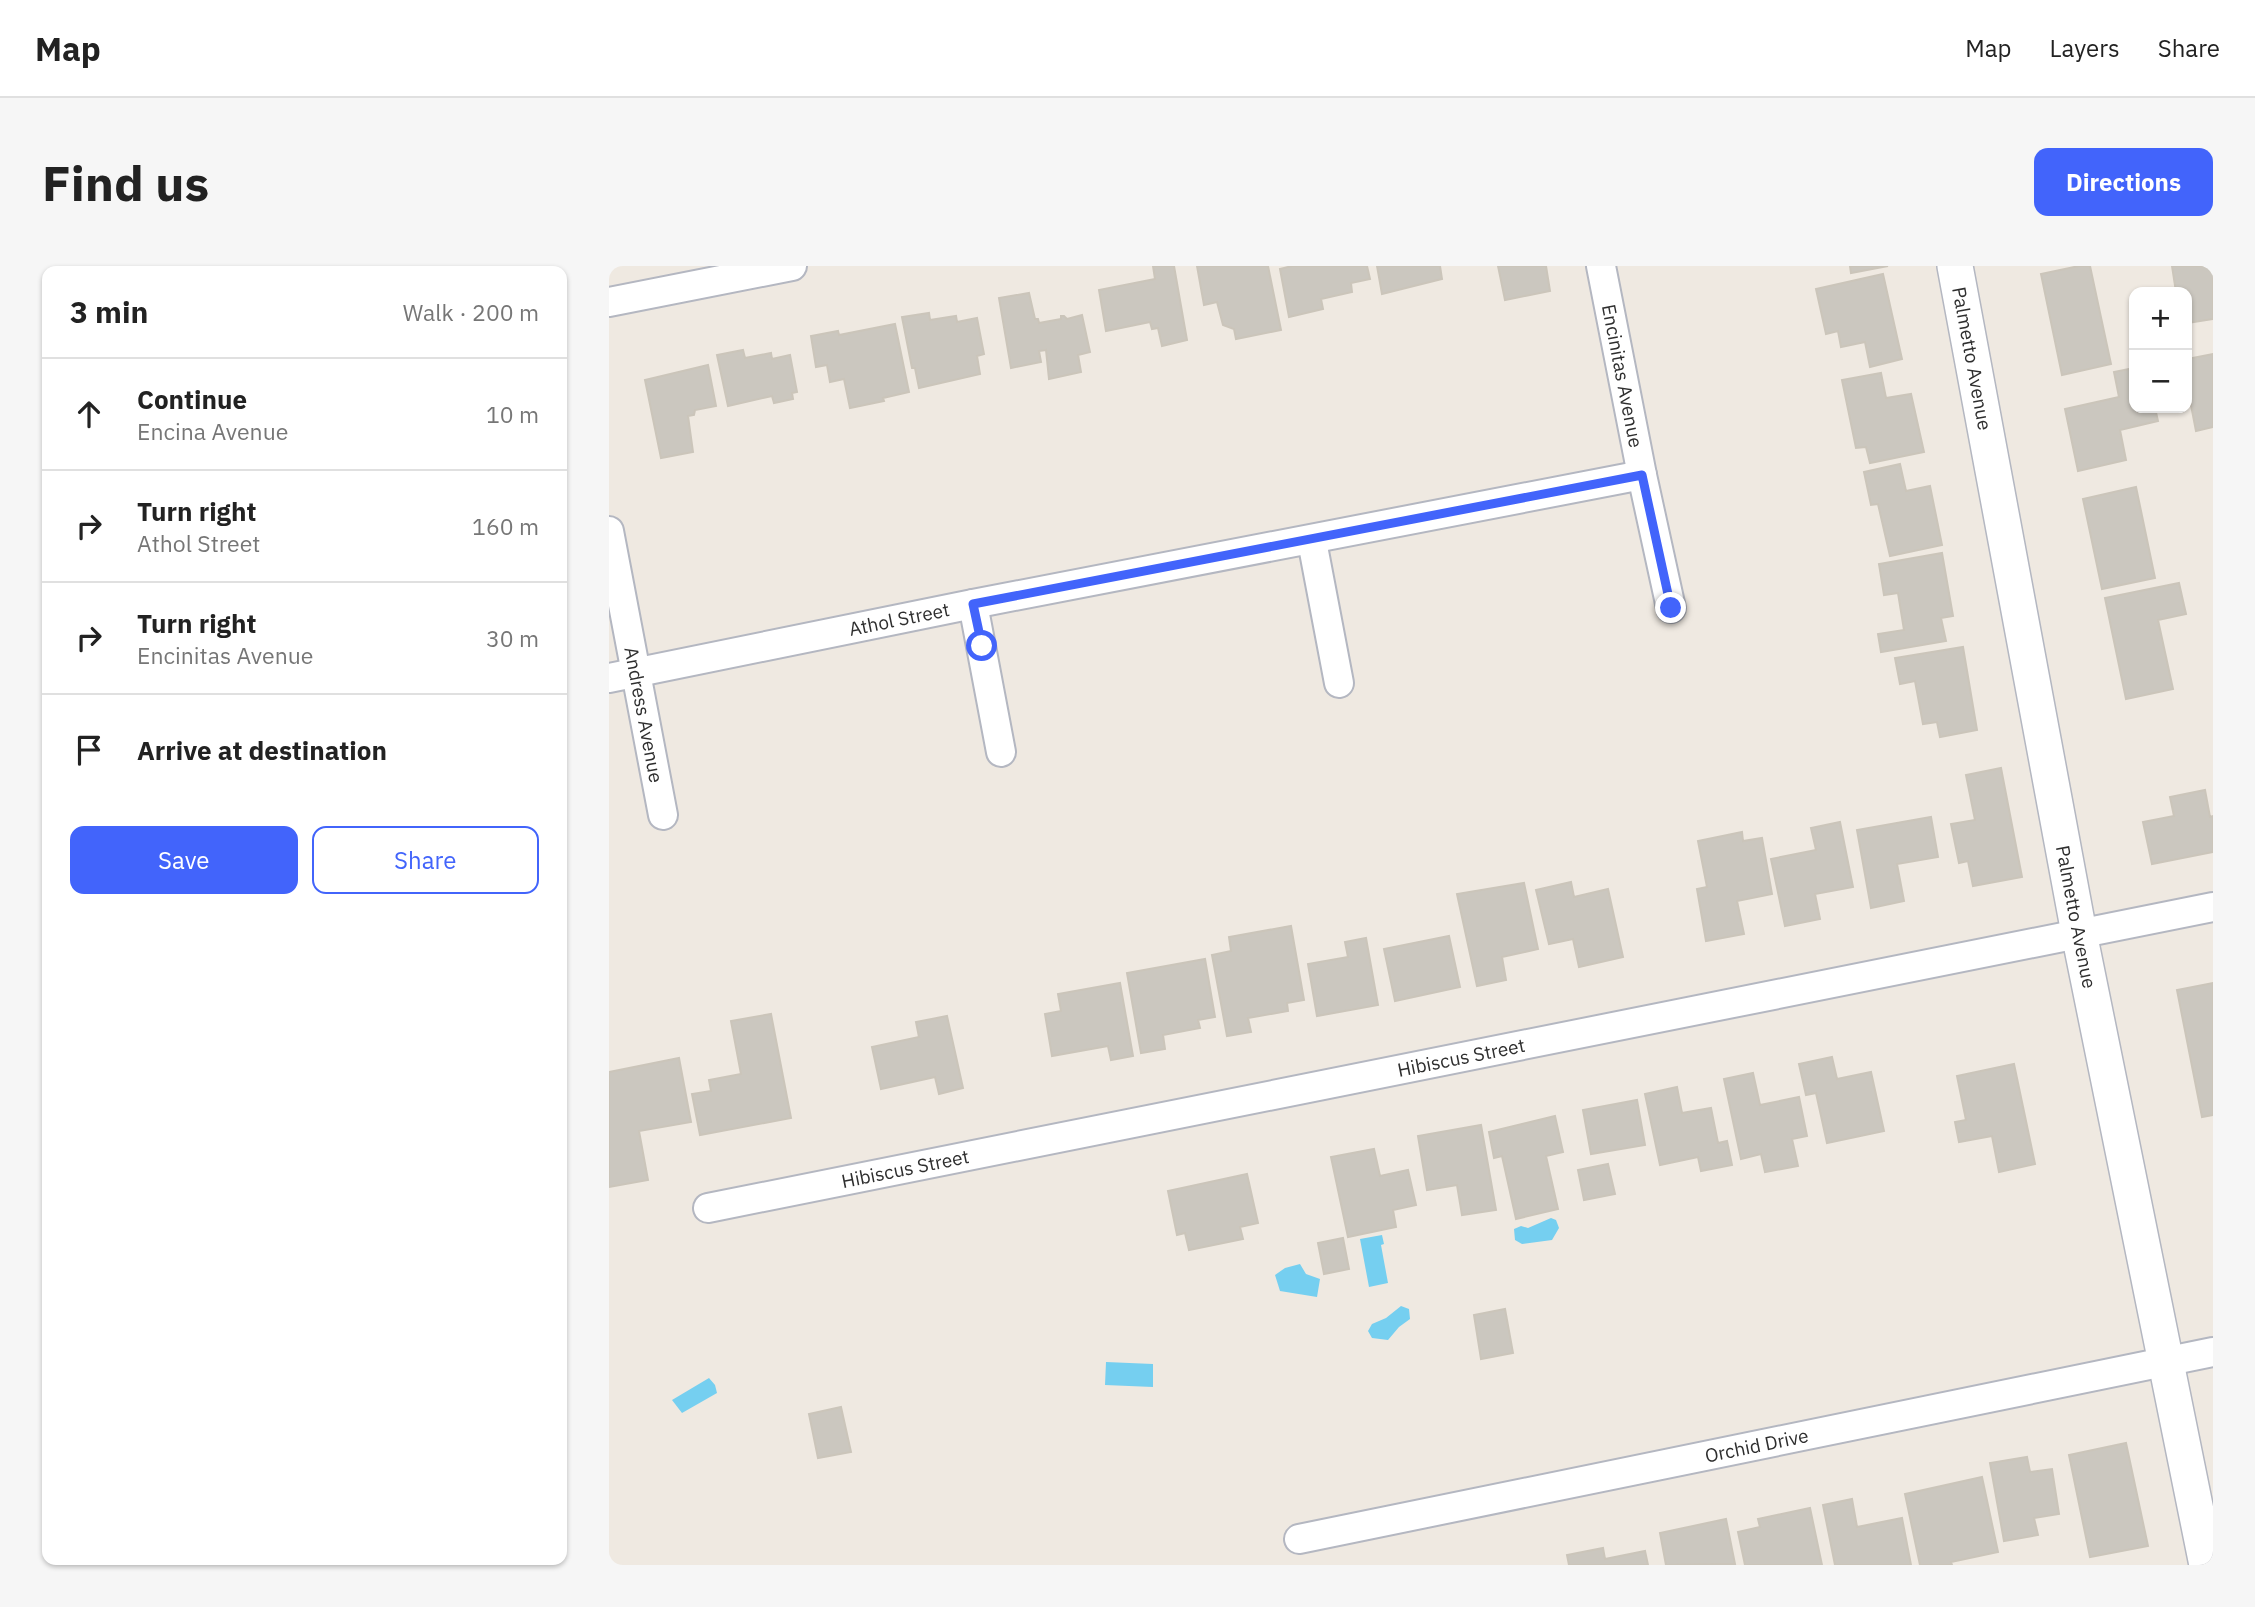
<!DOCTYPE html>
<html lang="en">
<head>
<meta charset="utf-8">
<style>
  :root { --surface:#fff; --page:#f6f6f6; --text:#222; --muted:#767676; --line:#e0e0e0; --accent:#4264fb }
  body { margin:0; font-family:"IBM Plex Sans",sans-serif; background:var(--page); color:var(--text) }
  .controls { position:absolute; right:21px; top:21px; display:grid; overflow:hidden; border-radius:14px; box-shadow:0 2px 5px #0004 }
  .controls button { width:63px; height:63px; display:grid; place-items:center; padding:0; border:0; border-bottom:2px solid var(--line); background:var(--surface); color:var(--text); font:35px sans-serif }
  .stop { position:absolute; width:21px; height:21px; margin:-16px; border:5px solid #4264fb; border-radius:50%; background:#fff }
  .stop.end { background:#4264fb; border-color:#fff; box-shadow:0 2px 7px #0008 }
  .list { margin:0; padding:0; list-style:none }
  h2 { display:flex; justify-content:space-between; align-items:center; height:91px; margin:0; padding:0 28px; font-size:30px }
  h2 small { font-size:23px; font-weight:400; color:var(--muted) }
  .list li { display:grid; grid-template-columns:46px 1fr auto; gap:21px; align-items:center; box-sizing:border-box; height:112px; padding:0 28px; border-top:2px solid var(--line) }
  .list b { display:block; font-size:26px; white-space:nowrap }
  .list p { margin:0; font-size:23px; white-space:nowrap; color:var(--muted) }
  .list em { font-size:23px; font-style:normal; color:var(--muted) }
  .actions { display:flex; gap:14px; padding:21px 28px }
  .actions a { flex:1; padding:16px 0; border:2px solid var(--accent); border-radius:14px; text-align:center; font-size:24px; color:var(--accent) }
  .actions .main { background:var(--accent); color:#fff }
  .icon { flex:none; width:38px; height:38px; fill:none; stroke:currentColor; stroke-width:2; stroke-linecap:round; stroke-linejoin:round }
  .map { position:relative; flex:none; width:1604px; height:1299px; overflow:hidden; border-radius:14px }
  header { display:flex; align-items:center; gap:42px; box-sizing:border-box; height:98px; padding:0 35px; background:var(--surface); border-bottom:2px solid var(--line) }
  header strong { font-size:33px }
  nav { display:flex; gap:38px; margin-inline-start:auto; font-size:24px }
  .intro { display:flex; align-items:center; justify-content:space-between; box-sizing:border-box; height:168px; padding:0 42px }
  h1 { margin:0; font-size:49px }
  .button { padding:18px 32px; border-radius:14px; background:var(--accent); color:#fff; font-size:24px; font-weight:700 }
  main { display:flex; gap:42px; padding:0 42px }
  aside { flex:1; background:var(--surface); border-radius:14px; box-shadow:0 2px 5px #0004 }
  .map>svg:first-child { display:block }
</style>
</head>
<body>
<header>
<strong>Map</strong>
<nav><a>Map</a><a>Layers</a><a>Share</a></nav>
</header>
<div class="intro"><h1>Find us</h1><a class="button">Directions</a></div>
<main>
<aside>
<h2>3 min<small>Walk · 200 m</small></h2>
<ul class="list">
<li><svg class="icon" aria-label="ahead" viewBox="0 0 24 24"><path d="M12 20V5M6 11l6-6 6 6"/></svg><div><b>Continue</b><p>Encina Avenue</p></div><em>10 m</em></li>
<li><svg class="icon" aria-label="right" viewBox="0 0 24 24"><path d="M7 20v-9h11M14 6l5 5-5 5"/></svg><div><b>Turn right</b><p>Athol Street</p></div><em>160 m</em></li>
<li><svg class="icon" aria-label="right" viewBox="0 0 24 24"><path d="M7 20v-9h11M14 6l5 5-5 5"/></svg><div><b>Turn right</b><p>Encinitas Avenue</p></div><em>30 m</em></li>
<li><svg class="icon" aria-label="arrive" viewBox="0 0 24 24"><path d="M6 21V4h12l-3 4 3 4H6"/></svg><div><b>Arrive at destination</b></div></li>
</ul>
<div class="actions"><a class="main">Save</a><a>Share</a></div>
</aside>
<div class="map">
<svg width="1604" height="1299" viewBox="0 0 1604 1299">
  <rect width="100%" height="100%" fill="#efe9e1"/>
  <path fill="#75cff0" d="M942,952l5,2 3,8 -7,12 -30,4 -7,-4 -1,-11 7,-3 7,2z
    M773,969l2,9 -3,1 7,38 -19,4 -9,-48z
    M691,998l6,10 14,5 -3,18 -37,-6 -5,-16 10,-7z
    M792,1040l8,3 1,10 -11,8 -11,13 -16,-2 -4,-7 4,-7 14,-6z
    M497,1096l47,2v23l-48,-2z
    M100,1112l6,7 2,8 -35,20 -10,-13z"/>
  <path fill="#cbc7bf" stroke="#cbc5ba" stroke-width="2" d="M544,0h21l13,74 -25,6 -4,-18 -6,1 -2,-7 -44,9 -7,-41 56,-11z
    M588,0h71l13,64 -45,9 -2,-10 -11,-4 -6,-23 -13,3z
    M683,0h75l3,13 -19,4 1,9 -31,7 2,10 -34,8 -9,-48z
    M768,0h63l2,13 -60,15z
    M889,0h48l4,25 -45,9z
    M1241,0h38l-37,7z
    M1470,0h11l21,98 -49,11 -21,-101z
    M1563,0h41v53l-26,4v-31h-11z
    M1274,8l19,85 -32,8 -5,-25 -24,5 -3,-16 -12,3 -10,-45z
    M420,27l6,26h3l1,4 22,-4v-3h3l3,3 15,-4 8,37 -12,3 3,17 -32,7 -3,-29 -7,1 2,11 -30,6 -12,-70z
    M320,47l1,7 26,-4 1,6 20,-4 7,36 -7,2 3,18 -61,14 -4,-20h-3l-10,-51z
    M286,58l14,68 -26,6 1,3 -34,7 -6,-29 -14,3 -3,-17 -11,2 -5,-31 27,-5 1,4z
    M134,84l2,8 26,-5 1,6 18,-4 7,37 -5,1 1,6 -19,4 -2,-7 -44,10 -11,-51z
    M1604,88v73l-17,4 -6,-31 -3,1v-42z
    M99,99l8,41 -21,4 -1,5 -6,1 5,36 -32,6 -16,-78z
    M1525,102v40h21l3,13 -38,9 6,30 -48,11 -13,-62 54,-12 -5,-25z
    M1272,107l5,25 25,-4 13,58 -54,11 -4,-16 -10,1 -14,-68z
    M1291,198l6,27 24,-5 12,59 -52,11 -12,-52 -7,1 -7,-33z
    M1527,221l19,91 -53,11 -19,-90z
    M1333,287l11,63 -12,2 5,23 -65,11 -3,-18 26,-4 -6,-37 -14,2 -5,-31z
    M1570,317l7,31 -28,6 15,69 -47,10 -21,-101z
    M1354,381l14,83 -37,7 -3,-15 -14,2 -8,-43 -15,3 -5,-26z
    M1392,502l21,109 -49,9 -5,-25 -9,2 -8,-39 24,-4 -9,-45z
    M1596,524l5,27 3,-1v36l-61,12 -9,-42 31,-6 -4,-19z
    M1322,551l7,40 -41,7 7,37 -33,7 -14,-78z
    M1231,556l13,65 -38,7 5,25 -35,7 -14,-67 45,-9 -5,-22z
    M1133,566l1,9 19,-3 10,56 -35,7 7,33 -38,7 -9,-52 10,-2 -9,-46z
    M962,616l3,15 34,-8 15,68 -44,10 -6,-28 -24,5 -13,-54z
    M915,617l14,66 -36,8 4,23 -29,6 -20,-92z
    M682,660l13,74 -17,3 1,8 -40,7 3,14 -24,4 -15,-81 19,-4 -2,-14z
    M840,670l11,51 -65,14 -11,-52z
    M757,672l12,67 -61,11 -9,-52 40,-7 -3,-15z
    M596,693l10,58 -17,3 2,8 -37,7 2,14 -24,4 -14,-80z
    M511,717l13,73 -22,4 -3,-14 -56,10 -7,-42 16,-3 -3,-17z
    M1604,717v132l-11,2 -25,-127z
    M162,748l20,104 -91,17 -8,-41 19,-3 -2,-11 32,-6 -10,-53z
    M338,750l16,72 -24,6 -4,-17 -54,12 -9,-42 47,-10 -3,-15z
    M1223,791l5,22 34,-7 13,59 -57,12 -11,-50 -10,2 -7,-31z
    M70,792l12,64 -52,9 9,49 -39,7v-115z
    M1405,798l21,100 -36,8 -7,-36 -33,6 -4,-20 11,-2 -9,-44z
    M1144,807l7,32 39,-8 8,39 -15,3 6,27 -33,6 -4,-18 -20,5 -17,-80z
    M1068,821l5,26 29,-5 7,35 9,-2 5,24 -31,6 -3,-14 -38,8 -15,-71z
    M1028,834l8,45 -54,9 -8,-44z
    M946,850l8,36 -17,4 12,53 -42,10 -14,-63 -8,2 -5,-26z
    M872,859l15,85 -34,5 -5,-30 -30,5 -9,-54z
    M765,883l6,27 28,-6 8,35 -23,5 3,17 -48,10 -17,-80z
    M999,898l7,30 -31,6 -6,-30z
    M638,908l11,49 -18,4 3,12 -54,11 -4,-17 -8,2 -9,-44z
    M734,972l6,31 -25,5 -6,-31z
    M896,1043l8,44 -32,6 -7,-44z
    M232,1141l10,45 -33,6 -9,-44z
    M1517,1177l22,103 -58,11 -21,-102z
    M1418,1191l3,15 22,-3 7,45 -25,4 4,17 -34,6 -14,-78z
    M1373,1211l16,75 -47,10 1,3h-32l-15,-71z
    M1243,1233l5,28 45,-9 9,47h-76l-12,-60z
    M1201,1242l12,57h-77l-7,-33 22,-5 -2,-8z
    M1117,1253l9,45 -69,1 -6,-32z
    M994,1282l2,11 40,-8 3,14h-79l-2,-10z"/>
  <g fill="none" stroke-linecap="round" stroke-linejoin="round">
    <g stroke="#b4b7c1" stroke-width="32">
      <g id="minor">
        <path id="s1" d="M992,0l41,209 29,133"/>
        <path d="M0,36l183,-36"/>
        <path id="s2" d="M0,265l54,284"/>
        <path d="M703,275l27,142"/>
        <path d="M364,338l28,148"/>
        <path id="s3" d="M0,412l364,-74 669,-129"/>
        <path id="s4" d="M99,942l1505,-301"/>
        <path id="s5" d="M690,1273l914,-187"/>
      </g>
    </g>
    <g stroke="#b4b7c1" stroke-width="38">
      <g id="tertiary">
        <path id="s6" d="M1346,0l124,667 128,632"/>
      </g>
    </g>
    <use href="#minor" stroke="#fff" stroke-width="28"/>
    <use href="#tertiary" stroke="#fff" stroke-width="35"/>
  </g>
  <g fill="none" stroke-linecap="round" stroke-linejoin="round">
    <path stroke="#4264fb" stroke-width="9" d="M373,380l-9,-42 669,-129 29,133"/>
  </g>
  <g text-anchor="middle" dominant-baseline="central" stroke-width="5" stroke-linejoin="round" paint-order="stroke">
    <g font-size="19" fill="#2e2e2e" stroke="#fff">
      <text stroke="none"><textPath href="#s6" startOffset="94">Palmetto Avenue</textPath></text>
      <text stroke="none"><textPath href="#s1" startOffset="112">Encinitas Avenue</textPath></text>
      <text stroke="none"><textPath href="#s3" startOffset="296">Athol Street</textPath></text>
      <text stroke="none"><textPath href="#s2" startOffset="187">Andress Avenue</textPath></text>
      <text stroke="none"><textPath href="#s6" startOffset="662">Palmetto Avenue</textPath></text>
      <text stroke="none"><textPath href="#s4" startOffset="768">Hibiscus Street</textPath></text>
      <text stroke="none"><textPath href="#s4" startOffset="201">Hibiscus Street</textPath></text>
      <text stroke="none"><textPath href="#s5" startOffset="467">Orchid Drive</textPath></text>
    </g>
  </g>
</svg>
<div class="controls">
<button>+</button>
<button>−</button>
</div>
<div class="stop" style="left:373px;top:380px"></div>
<div class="stop end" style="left:1062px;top:342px"></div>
</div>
</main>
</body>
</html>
